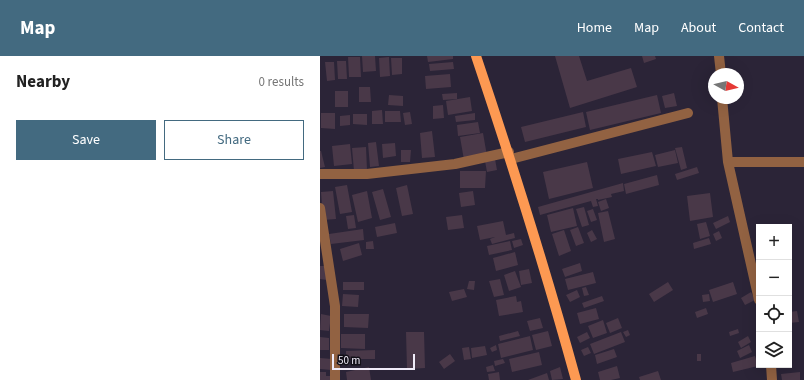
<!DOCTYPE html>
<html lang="en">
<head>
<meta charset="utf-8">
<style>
  :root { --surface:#fff; --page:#f6f6f6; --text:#222; --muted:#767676; --line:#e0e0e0; --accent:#436a80 }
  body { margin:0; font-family:"Source Sans 3",sans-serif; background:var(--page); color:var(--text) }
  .controls { position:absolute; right:12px; bottom:12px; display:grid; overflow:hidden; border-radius:0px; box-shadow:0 4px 16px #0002 }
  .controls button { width:36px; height:36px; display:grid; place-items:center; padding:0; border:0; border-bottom:1px solid var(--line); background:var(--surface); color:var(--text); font:20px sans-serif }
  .compass { position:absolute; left:388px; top:12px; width:36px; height:36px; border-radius:50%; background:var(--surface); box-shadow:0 4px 16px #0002; rotate:98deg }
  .scale { position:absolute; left:12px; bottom:10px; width:83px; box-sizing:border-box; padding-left:4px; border:2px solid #f0ebf8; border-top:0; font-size:11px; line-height:14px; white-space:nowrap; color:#f0ebf8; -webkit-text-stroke:3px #120f18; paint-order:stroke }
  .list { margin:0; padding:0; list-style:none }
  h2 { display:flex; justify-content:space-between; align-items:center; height:52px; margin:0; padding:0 16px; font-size:17px }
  h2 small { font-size:13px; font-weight:400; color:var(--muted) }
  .actions { display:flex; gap:8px; padding:12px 16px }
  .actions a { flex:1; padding:9px 0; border:1px solid var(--accent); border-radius:0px; text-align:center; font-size:14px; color:var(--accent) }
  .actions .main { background:var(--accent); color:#fff }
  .icon { flex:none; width:22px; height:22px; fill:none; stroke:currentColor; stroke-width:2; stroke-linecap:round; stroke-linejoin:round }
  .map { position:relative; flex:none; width:484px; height:324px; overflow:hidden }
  header { display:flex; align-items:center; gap:24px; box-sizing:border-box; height:56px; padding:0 20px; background:var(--accent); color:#fff }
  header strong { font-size:19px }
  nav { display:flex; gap:22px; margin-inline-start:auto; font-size:14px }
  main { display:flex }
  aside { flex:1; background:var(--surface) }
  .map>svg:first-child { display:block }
</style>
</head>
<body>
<header>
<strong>Map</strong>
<nav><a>Home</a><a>Map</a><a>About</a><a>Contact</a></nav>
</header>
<main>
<aside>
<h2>Nearby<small>0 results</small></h2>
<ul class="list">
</ul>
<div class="actions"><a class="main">Save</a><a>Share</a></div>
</aside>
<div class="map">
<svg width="484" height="324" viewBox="0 0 484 324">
  <rect width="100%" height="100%" fill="#2b2437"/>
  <path fill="#493848" d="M42,0h13l1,15 -13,1z
    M107,0h26v3l-25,3z
    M235,0h24l8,25 44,-13 6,19 -67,21z
    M322,0h13l1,3 -12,4z
    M28,1h12l1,20h-12z
    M69,1l1,19 -10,1 -1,-19z
    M71,2h11v16l-10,1z
    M17,5h9l1,18h-9z
    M5,6h9l1,18 -8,1z
    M133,6l1,7 -24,2 -1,-7z
    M130,18l1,13 -25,2 -1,-13z
    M39,31h11l1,15h-12z
    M15,35h13v16h-13z
    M137,37v6l-14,1 -1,-6z
    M354,37l3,13 -12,2 -3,-12z
    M69,39l14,1v10l-15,-1z
    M337,39l4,18 -71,17 -4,-18z
    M150,41l2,14 -24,4 -2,-14z
    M123,49l1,13 -11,1v-13z
    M62,54l1,14h-11v-13z
    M65,55h15l1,11h-16z
    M90,56l2,12 -7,1 -2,-12z
    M263,56l3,15 -61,15 -4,-15z
    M1,57h14v16l-14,-1z
    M155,57v7l-19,2 -1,-6z
    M33,58h14v11l-14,-1z
    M30,59v10l-10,1v-10z
    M158,66l2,11 -22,3 -1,-11z
    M112,75l3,26 -13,1 -2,-25z
    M163,77l4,23 -23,4 -4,-23z
    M56,86l3,24 -9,1 -2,-24z
    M75,87l1,13 -13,2 -1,-14z
    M30,88l2,20 -18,2 -2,-20z
    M46,91l1,23 -13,1 -2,-23z
    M362,91l5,21 -6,2 -6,-22z
    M81,94h10l-1,12h-9z
    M355,94l3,13 -20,4 -3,-12z
    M0,95h1l4,16 -5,1z
    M332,96l4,14 -35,8 -3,-15z
    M175,103l2,11 -10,2 -2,-11z
    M267,106l6,26 -44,11 -6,-27z
    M377,111l2,6 -22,7 -2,-6z
    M140,115h26l-1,17h-25z
    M337,119l2,10 -33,9 -2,-10z
    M303,127l1,8 -13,3 1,3 -14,3v-1h-2l2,7 -5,1 -2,-6 -51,14 -2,-8z
    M27,129l5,27 -12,2 -5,-27z
    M87,129l6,29 -11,2 -6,-28z
    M63,133l8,28 -11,3 -8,-28z
    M13,135l3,28 -13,1 -2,-28z
    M47,135l5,27 -14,4 -6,-27z
    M153,135l2,14 -14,2 -2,-14z
    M390,137l3,24 -23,4 -3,-25z
    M286,143l3,9 -8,3 -3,-9z
    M264,151l5,18 -7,2 -6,-18z
    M253,152l4,18 -26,6 -4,-17z
    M273,153l4,11 -6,2 -4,-11z
    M288,155l7,28 -11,3 -6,-29z
    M34,159l2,13 -8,1 -2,-13z
    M142,159l2,13 -16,2 -2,-13z
    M408,160l2,6 -14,7 -3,-6z
    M183,165l3,14 8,-2 1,5 -23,6 -2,-5 5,-2 -15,3 -3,-14z
    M386,166l4,14 -10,3 -3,-15z
    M75,167l2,10 -20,4 -2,-10z
    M258,171l6,16 -8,3 -6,-16z
    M43,173l1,11 -33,4 -2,-10z
    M244,174l7,21 -12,5 -7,-22z
    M272,174l5,9 -6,3 -4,-9z
    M399,175l3,7 -6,3 -3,-7z
    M389,182l2,6 -17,5 -1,-6z
    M201,183l2,6 -9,3 -2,-7z
    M53,185l1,8h-8v-7z
    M190,185l2,9 -23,5 -2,-9z
    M39,187l3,12 -19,6 -3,-12z
    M195,196l3,13 -22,6 -3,-13z
    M260,207l2,8 -17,6 -3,-8z
    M0,210h8l-1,14 -7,-1z
    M209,213l3,14 -11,2 -2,-14z
    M195,215l6,16 -12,4 -5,-16z
    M273,216l3,11 -28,7 -3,-11z
    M180,223l4,16 -10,2 -5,-16z
    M149,225h6l-1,9 -7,-1z
    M23,226h21v8h-21z
    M348,226l5,8 -19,12 -5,-8z
    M413,226l4,12 -24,8 -4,-12z
    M266,231l3,8 -5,1 -2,-8z
    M144,233l3,8 -15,4 -3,-9z
    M257,234l3,7 -10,5 -4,-7z
    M431,236l4,8 -10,5 -4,-7z
    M23,238l16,1 -1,12 -16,-1z
    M389,238l1,7 -7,1 -1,-7z
    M196,240l1,6 4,-1 2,11 -24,4 -3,-16z
    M282,240l2,5 -20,7 -2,-5z
    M276,252l3,11 -19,5 -3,-11z
    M386,252l2,6 -11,4 -2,-6z
    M477,255l2,11 -10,1v-11z
    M1,258l10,2 -2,15 -9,-1z
    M24,258h25l-1,14 -24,-1z
    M220,262l3,10 -13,3 -3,-10z
    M298,262l4,10 -12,5 -4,-10z
    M283,264l4,13 -14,5 -5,-12z
    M418,273l1,4 -9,3 -1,-4z
    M308,274l2,5 -4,2 -3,-5z
    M198,275l2,5 -20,5 -1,-5z
    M228,275l4,15 -16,4 -4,-15z
    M86,276h18l1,36 -18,1z
    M267,276l3,6 -10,5 -3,-6z
    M301,276l4,10 -31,12 -4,-10z
    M21,278h24v15l-24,-1z
    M210,280l3,14 -32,8 -3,-14z
    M428,280l3,6 -10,6 -3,-6z
    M0,281l9,1v12h-9z
    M176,289l1,5 -5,2 -2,-4z
    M429,289l3,7 -12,6 -3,-7z
    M165,290l2,9 -15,3 -1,-10z
    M149,291l2,12 -7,1 -2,-12z
    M268,291l3,6 -7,3 -3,-6z
    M294,293l3,8 -20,7 -2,-9z
    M55,294v9h-29v-8z
    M219,296l3,13 -30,7 -3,-13z
    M130,298l5,7 -11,8 -5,-7z
    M377,298h4v7h-4z
    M435,300l3,10 -25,6 -2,-9z
    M0,302l12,1 -1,11 -11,-1z
    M183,303l2,4 -10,3 -1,-5z
    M173,309l2,6 -8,1 -1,-5z
    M297,310l3,12 -9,2h-11l-2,-8z
    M49,311l2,13h-24l-1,-8z
    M240,311l3,12 -11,1 -2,-9z
    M338,315l3,9h-21l-1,-3z
    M0,316h6v4h5v4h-11z
    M179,316l1,8h-11l-1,-6z
    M480,316v8h-18l-1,-6z
    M227,317l2,7h-21z"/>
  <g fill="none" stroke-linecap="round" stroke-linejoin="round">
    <path stroke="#926242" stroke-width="10" d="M399,0l2,18
      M402,42l6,64 31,138
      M191,103l177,-46
      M408,106h76
      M0,118h47l88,-10 54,-12
      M0,152l15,98v74
      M451,309l1,15"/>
    <path stroke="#fd9952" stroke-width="10" d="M156,0c36,107 70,215 100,324"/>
  </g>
</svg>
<div class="controls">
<button>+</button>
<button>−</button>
<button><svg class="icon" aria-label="locate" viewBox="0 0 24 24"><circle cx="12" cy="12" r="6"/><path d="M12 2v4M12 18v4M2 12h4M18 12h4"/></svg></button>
<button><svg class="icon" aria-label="layers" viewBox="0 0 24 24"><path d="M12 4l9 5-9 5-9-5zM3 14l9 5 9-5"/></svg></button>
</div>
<svg class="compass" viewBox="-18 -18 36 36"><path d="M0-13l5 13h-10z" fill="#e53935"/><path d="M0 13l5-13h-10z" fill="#767676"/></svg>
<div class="scale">50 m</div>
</div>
</main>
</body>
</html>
